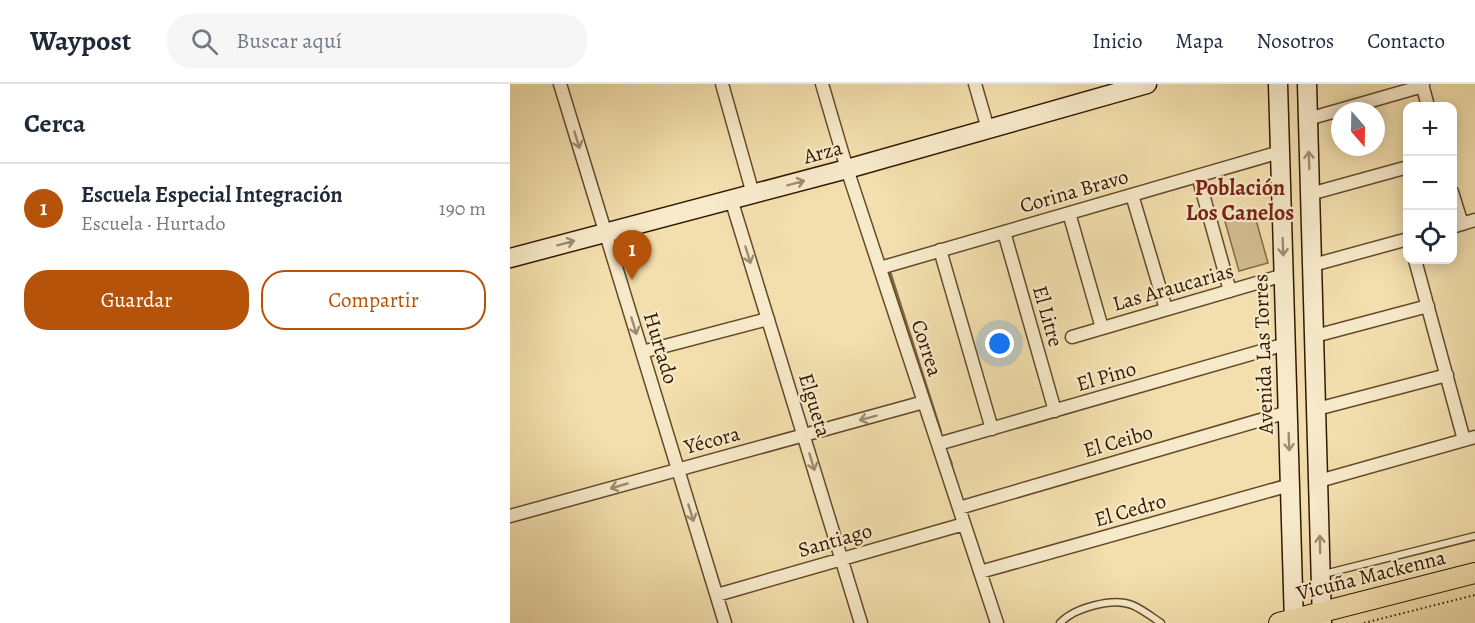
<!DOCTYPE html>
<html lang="es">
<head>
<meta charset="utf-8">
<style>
  :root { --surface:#fff; --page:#f6f6f7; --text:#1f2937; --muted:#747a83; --line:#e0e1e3; --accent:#b45309 }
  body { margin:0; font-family:Alegreya,serif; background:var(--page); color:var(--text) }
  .controls { position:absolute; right:18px; top:18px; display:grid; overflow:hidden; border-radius:12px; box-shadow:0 3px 15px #0003 }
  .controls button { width:54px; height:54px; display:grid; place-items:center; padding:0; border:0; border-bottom:2px solid var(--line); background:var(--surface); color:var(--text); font:30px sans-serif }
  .compass { position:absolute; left:821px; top:18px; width:54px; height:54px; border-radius:50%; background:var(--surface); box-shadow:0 3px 15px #0003; rotate:160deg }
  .you { position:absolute; left:490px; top:260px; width:21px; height:21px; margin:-15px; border:4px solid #fff; border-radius:50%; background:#1a73e8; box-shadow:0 0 0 9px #1a73e833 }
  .badge { display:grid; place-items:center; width:39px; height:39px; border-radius:50%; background:var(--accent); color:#fff; font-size:20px; font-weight:700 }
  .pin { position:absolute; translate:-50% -50px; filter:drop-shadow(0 2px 3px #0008) }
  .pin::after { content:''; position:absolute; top:32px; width:21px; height:18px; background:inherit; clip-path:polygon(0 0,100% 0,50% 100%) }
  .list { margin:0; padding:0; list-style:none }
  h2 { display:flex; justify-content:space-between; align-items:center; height:78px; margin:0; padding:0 24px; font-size:26px }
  h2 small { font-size:20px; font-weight:400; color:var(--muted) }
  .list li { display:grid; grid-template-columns:39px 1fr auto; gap:18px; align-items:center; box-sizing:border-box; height:90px; padding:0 24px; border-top:2px solid var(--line) }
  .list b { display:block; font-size:22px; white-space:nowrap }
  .list p { margin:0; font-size:20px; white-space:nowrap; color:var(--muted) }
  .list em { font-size:20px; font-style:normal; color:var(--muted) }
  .actions { display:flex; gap:12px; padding:18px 24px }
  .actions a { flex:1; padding:14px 0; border:2px solid var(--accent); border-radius:24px; text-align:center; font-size:21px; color:var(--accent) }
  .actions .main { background:var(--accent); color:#fff }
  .icon { flex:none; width:33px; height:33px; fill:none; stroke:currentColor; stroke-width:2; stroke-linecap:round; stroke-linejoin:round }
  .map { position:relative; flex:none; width:965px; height:539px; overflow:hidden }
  header { display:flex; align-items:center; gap:36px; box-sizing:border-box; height:84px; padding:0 30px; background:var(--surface); border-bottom:2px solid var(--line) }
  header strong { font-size:28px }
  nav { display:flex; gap:33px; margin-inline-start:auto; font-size:21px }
  .search { width:420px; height:54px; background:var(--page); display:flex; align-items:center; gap:15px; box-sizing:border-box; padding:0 21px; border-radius:24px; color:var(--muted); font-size:22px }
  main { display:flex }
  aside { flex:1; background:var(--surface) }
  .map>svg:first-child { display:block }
</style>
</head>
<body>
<header>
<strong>Waypost</strong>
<div class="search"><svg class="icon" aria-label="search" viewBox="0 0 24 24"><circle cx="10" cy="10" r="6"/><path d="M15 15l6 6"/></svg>Buscar aquí</div>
<nav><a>Inicio</a><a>Mapa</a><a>Nosotros</a><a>Contacto</a></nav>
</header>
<main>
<aside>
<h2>Cerca<small></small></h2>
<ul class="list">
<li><span class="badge">1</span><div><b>Escuela Especial Integración</b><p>Escuela · Hurtado</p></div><em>190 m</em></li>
</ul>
<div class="actions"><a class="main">Guardar</a><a>Compartir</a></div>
</aside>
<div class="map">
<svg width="965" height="539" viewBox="0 0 965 539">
  <rect width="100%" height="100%" fill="#f2dfad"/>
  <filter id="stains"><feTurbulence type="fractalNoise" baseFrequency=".00333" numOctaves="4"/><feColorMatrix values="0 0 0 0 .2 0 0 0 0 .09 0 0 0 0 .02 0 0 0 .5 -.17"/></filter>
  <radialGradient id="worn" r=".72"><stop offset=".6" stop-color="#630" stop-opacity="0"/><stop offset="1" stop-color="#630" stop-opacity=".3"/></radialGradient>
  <path fill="#d2bd90" stroke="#836b48" stroke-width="1.5" d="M743,125l15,54 -29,8 -15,-53z"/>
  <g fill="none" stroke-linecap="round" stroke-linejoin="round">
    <path stroke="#7f6844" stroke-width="4" d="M380,190l50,157
      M437,370l4,10"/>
    <g stroke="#644a2b" stroke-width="9">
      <path id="lane" d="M814,490l151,-38
        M550,539c14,-15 53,-26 72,-18 10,4 20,12 29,18"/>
    </g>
    <g stroke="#644a2b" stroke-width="15">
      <path id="street" d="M50,0l165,539
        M212,0l31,110
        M312,0l25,85 150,454
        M465,0l13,45
        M912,0l6,22
        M798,35l115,-33
        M688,92l32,115
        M942,108l10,32
        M800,110l98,-27
        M622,111l34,114
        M221,115l130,424
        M559,129l33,115
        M942,143l23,-7
        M494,148l51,179
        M430,166l52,179
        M905,176l49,180
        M803,181l95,-26
        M370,184l400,-116
        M805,252l113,-30
        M562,253l212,-62
        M132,268l126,-33
        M807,325l130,-34
        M428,360l348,-100
        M809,397l156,-44
        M449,424l329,-96
        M0,432l414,-114
        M470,488l310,-87
        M207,511l247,-71"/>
    </g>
    <g stroke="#341900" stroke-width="21">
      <path id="secondary" d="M768,0l16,539
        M797,0l15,539
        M0,174l337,-89 300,-85"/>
    </g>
    <g stroke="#341900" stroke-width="22">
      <path id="primary" d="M769,539l196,-50"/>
    </g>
    <path stroke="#341900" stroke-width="2" stroke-dasharray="1.5 3" stroke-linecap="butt" d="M854,539l111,-28"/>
    <use href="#lane" stroke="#f7eaca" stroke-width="6"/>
    <use href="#street" stroke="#f7eaca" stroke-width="12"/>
    <use href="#secondary" stroke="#f7eaca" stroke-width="18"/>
    <use href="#primary" stroke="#f2dfad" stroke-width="20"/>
  </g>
  <defs><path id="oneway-shaft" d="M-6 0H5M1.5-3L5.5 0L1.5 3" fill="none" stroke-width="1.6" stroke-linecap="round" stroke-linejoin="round" transform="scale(1.5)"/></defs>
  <g stroke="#9f8c6f">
    <use href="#oneway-shaft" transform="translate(67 56) rotate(73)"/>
    <use href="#oneway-shaft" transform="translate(799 76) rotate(-92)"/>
    <use href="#oneway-shaft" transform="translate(286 99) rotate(-15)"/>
    <use href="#oneway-shaft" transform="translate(56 159) rotate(-15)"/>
    <use href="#oneway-shaft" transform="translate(773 163) rotate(88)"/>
    <use href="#oneway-shaft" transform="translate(238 171) rotate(73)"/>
    <use href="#oneway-shaft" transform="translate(124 242) rotate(73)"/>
    <use href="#oneway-shaft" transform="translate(358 334) rotate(165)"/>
    <use href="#oneway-shaft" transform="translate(779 358) rotate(88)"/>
    <use href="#oneway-shaft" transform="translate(302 378) rotate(73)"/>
    <use href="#oneway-shaft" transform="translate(109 402) rotate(164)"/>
    <use href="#oneway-shaft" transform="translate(181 429) rotate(73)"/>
    <use href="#oneway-shaft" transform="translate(810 460) rotate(-91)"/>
  </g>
  <g text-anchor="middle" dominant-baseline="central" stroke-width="4.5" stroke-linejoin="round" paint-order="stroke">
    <g font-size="21" fill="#341900" stroke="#f7eaca">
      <text transform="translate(313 68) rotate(-15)">Arza</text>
      <text transform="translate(564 107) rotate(-16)">Corina Bravo</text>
      <text transform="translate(663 203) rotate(-16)">Las Araucarias</text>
      <text transform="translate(538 232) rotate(74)">El Litre</text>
      <text transform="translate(151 264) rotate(73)">Hurtado</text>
      <text transform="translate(417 264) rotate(72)">Correa</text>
      <text transform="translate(753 270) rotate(-92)">Avenida Las Torres</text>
      <text transform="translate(596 292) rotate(-16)">El Pino</text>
      <text transform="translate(305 321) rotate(73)">Elgueta</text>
      <text transform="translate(202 356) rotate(-15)">Yécora</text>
      <text transform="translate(608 357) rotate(-16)">El Ceibo</text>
      <text transform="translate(620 426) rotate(-16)">El Cedro</text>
      <text transform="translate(325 456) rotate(-16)">Santiago</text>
      <text transform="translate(861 491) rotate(-14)">Vicuña Mackenna</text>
    </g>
    <g font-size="22" font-weight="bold" fill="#7a1f14" stroke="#f7eaca">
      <text x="730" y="104">Población<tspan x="730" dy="25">Los Canelos</tspan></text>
    </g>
  </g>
  <rect width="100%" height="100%" filter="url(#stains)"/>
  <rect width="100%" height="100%" fill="url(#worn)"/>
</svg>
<div class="controls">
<button>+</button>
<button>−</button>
<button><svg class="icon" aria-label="locate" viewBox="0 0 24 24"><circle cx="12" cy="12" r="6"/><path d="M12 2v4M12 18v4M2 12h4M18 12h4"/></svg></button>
</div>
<svg class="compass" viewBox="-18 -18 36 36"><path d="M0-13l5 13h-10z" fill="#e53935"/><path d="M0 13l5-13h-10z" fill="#747a83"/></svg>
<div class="you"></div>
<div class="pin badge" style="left:122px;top:196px">1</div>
</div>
</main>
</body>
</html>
